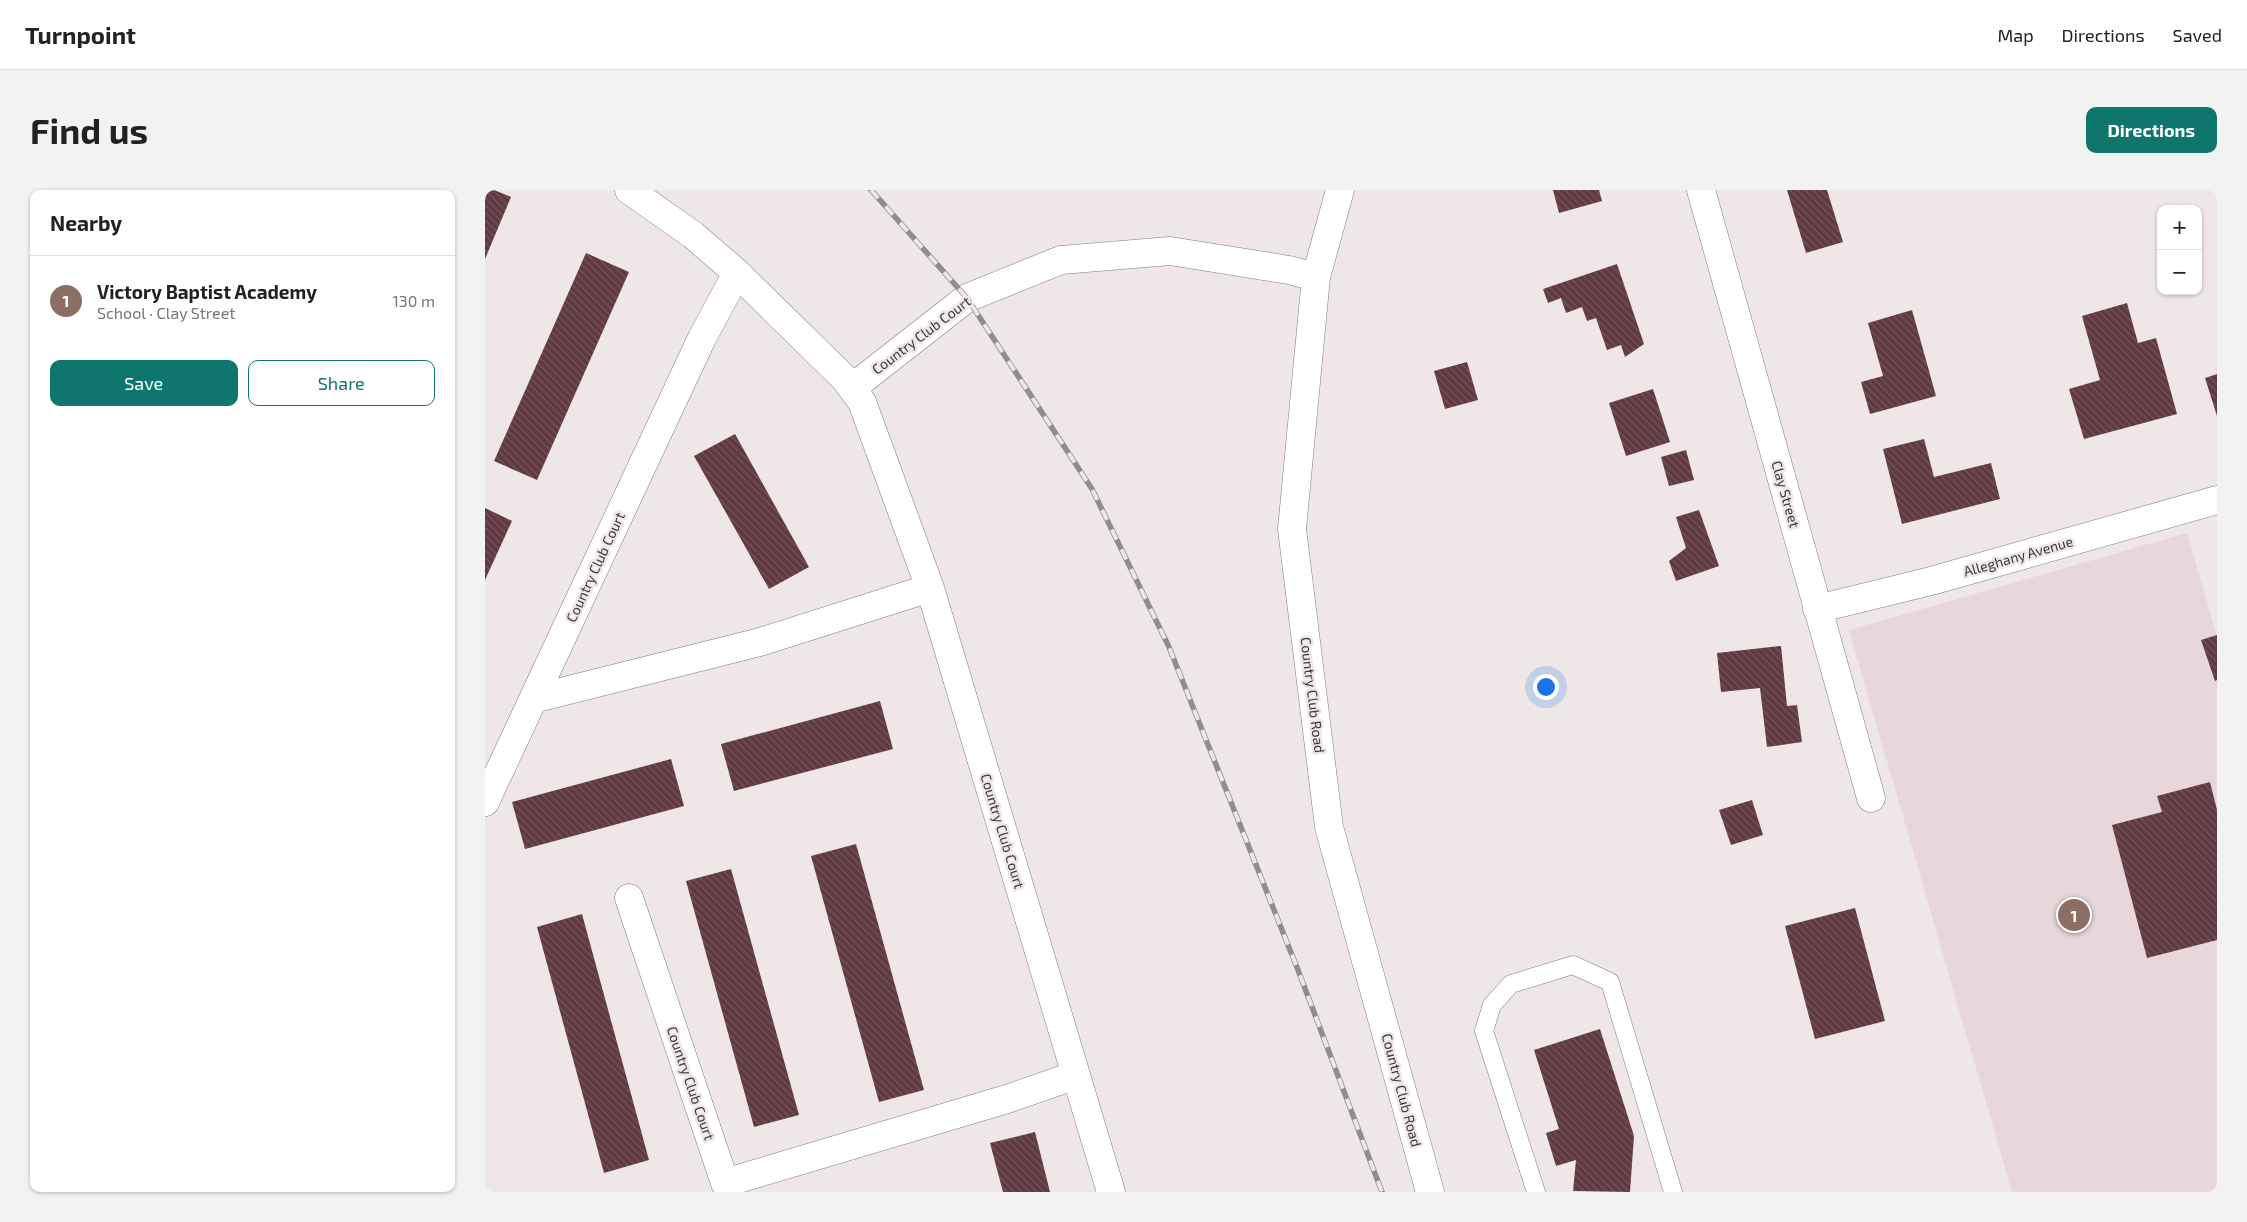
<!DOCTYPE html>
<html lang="en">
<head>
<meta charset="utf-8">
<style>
  :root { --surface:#fff; --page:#f2f2f2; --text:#222; --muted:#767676; --line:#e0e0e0; --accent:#0f766e }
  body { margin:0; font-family:"Exo 2",sans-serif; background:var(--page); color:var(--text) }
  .controls { position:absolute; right:15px; top:15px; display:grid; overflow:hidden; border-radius:10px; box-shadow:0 1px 4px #0004 }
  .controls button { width:45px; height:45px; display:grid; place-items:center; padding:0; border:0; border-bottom:1px solid var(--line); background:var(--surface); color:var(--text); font:25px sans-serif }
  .you { position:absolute; left:1060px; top:496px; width:18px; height:18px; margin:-12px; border:4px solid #fff; border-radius:50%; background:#1a73e8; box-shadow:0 0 0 8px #1a73e833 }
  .badge { display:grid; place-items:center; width:32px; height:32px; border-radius:50%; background:var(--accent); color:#fff; font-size:16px; font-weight:700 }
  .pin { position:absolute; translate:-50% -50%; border:2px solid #fff; box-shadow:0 1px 5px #0006 }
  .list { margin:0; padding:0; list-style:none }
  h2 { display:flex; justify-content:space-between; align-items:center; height:65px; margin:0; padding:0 20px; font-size:21px }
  h2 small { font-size:16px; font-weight:400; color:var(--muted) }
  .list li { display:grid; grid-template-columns:32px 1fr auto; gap:15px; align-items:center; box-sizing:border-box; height:90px; padding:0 20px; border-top:1px solid var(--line) }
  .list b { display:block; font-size:19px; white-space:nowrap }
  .list p { margin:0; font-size:16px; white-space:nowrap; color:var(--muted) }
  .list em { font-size:16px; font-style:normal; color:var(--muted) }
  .actions { display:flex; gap:10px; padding:15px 20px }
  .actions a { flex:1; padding:11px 0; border:1px solid var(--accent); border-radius:10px; text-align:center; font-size:18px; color:var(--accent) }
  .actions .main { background:var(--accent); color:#fff }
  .map { position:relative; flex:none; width:1732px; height:1002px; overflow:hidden; border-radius:10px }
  header { display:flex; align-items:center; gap:30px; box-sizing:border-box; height:70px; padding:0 25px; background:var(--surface); border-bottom:1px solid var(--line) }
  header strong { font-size:24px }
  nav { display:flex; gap:28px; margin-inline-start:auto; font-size:18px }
  .intro { display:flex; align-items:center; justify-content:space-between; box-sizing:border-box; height:120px; padding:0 30px }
  h1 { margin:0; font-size:35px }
  .button { padding:12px 22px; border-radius:10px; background:var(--accent); color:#fff; font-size:18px; font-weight:700 }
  main { display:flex; gap:30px; padding:0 30px }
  aside { flex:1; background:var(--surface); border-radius:10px; box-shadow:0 1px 4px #0004 }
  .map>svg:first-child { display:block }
</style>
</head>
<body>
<header>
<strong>Turnpoint</strong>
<nav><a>Map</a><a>Directions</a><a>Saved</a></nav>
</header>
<div class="intro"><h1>Find us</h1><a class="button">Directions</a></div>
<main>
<aside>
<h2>Nearby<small></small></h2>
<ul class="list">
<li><span class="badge" style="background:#8d6e63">1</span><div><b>Victory Baptist Academy</b><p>School · Clay Street</p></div><em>130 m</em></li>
</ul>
<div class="actions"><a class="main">Save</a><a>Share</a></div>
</aside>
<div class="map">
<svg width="1732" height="1002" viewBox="0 0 1732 1002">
  <defs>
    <pattern id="building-back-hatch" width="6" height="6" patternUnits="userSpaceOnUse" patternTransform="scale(1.25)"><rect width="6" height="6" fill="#603942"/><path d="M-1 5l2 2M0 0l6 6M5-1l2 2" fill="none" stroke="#74555c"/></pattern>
  </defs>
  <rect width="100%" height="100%" fill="#eee6e7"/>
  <path fill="#e7d7da" d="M1702,343l30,104v555h-205l-163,-562z"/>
  <path fill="url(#building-back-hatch)" d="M0,0h9l17,7 -26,62z
    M1068,0h46l3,11 -43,12z
    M1302,0h40l16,52 -37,11z
    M101,63l43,19 -92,208 -43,-19z
    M1132,74l27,80 -19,13 -4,-12 -14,5 -11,-32 -9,3 -5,-14 -16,6 -5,-15 -13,5 -5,-14z
    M1642,113l11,40 18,-5 21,76 -93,25 -15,-50 31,-9 -18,-64z
    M1427,120l24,86 -66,18 -9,-32 22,-6 -15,-53z
    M982,172l11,38 -33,9 -11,-38z
    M1732,184v42l-12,-38z
    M1168,199l17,53 -44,14 -17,-53z
    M250,244l74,133 -40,22 -75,-133z
    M1439,249l10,38 57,-14 9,36 -98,25 -19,-75z
    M1201,260l8,30 -25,6 -8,-29z
    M0,318l27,13 -27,59z
    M1214,320l20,56 -43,15 -7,-20 17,-13 -10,-31z
    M1732,445v45l-2,1 -14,-41z
    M1296,456l6,60 10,-1 5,37 -35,5 -7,-59 -39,4 -4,-39z
    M395,511l13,48 -159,42 -13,-47z
    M186,569l13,47 -159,43 -13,-47z
    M1725,592l7,28v130l-70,18 -35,-133 50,-13 -5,-16z
    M1267,610l11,35 -32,10 -12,-35z
    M371,654l68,246 -45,12 -68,-246z
    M246,679l68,246 -45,12 -68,-246z
    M1370,718l30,113 -70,18 -30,-113z
    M97,724l67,246 -45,13 -67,-246z
    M1115,839l34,107 -4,56 -57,-1 3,-31 -20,6 -10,-33 13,-4 -25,-79z
    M550,942l15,60h-47l-13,-49z"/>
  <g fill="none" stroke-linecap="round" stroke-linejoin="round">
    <g stroke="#827b7c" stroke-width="19">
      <path id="lane" d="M1051,1002l-52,-161 8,-26 19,-21 62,-19 37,17 63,210"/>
    </g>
    <g stroke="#827b7c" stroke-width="29">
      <path id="street" d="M144,0l64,45 44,38 108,106 17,23 68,186 181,604
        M1216,0l170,608
        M367,198l115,-90 94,-38 109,-9 119,19 27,7
        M1332,419l114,-28 286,-81
        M48,509l227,-57 170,-54
        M0,612l217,-464 35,-65
        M144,708l96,285 282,-84 69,-24"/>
    </g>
    <g stroke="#827b7c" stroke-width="29">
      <path id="secondary" d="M855,0l-24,87 -24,252 37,298 101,365"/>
    </g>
    <use href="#lane" stroke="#fff" stroke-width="18"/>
    <use href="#street" stroke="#fff" stroke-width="28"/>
    <use href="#secondary" stroke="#fff" stroke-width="28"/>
    <g stroke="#918c8d" stroke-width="5.5">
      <path id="rail" d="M386,0l96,108 125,191 77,158 129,323 84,222"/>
    </g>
    <use href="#rail" stroke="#eee6e7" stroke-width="4" stroke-dasharray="11" stroke-linecap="butt"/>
  </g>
  <g text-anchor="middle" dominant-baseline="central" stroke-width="5" stroke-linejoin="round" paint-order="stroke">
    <g font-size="14" fill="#3b3839" stroke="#eee6e7">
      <text transform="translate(436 145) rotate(-37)">Country Club Court</text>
      <text transform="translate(1301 304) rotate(74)">Clay Street</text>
      <text transform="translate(1533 366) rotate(-16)">Alleghany Avenue</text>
      <text transform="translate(110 377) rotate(-65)">Country Club Court</text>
      <text transform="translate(828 505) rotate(83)">Country Club Road</text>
      <text transform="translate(518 641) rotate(73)">Country Club Court</text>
      <text transform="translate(206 893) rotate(71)">Country Club Court</text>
      <text transform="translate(917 900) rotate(75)">Country Club Road</text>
    </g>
  </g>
</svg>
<div class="controls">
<button>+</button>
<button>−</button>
</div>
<div class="you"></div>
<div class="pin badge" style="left:1589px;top:725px;background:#8d6e63">1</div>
</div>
</main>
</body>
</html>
